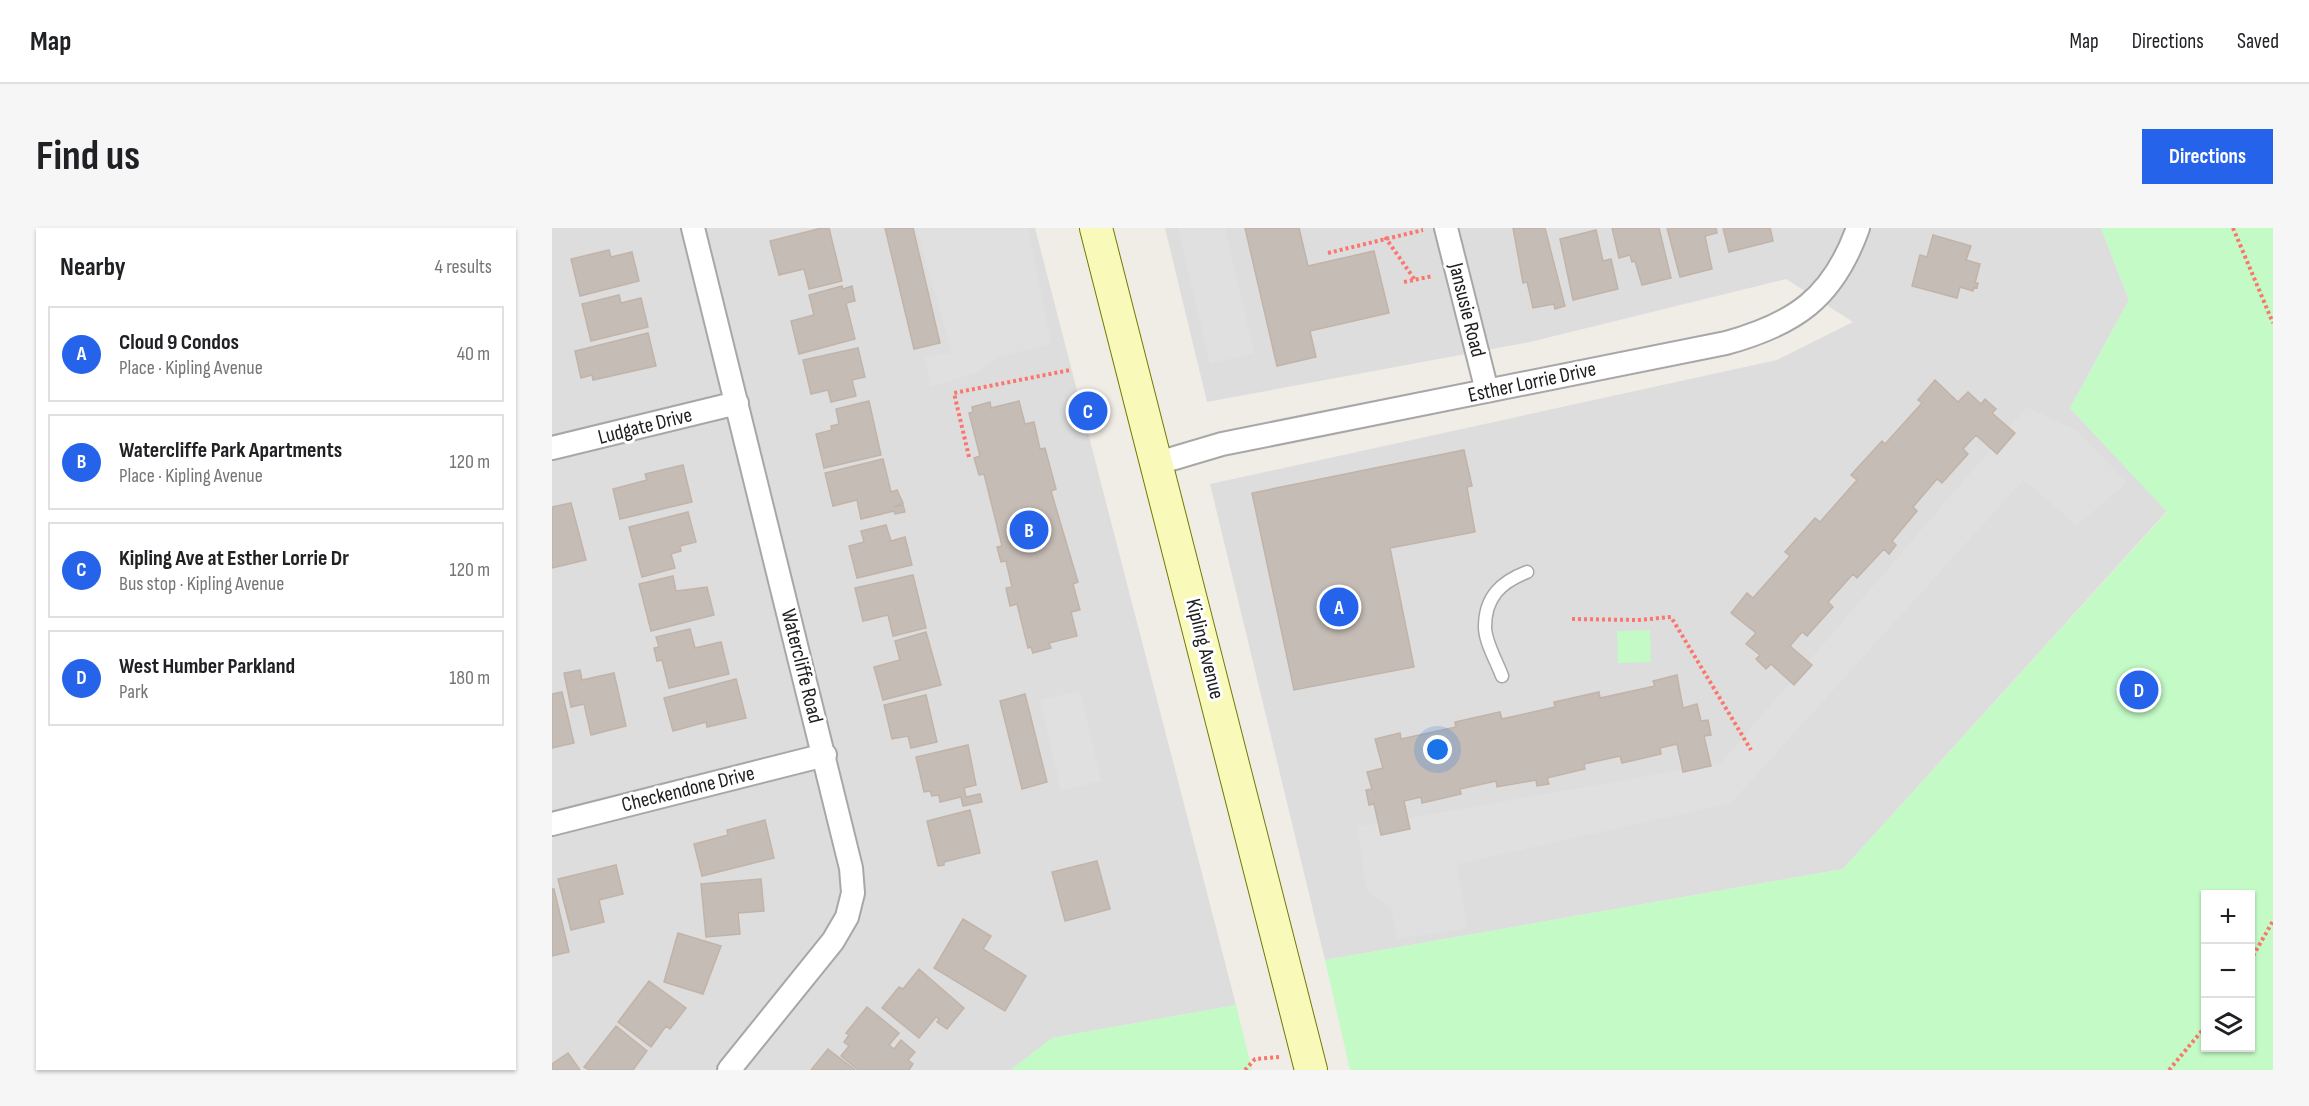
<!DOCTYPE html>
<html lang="en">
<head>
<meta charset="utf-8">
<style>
  :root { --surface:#fff; --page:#f6f6f6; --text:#202124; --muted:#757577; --line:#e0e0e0; --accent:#2563eb }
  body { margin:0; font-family:"Sofia Sans Condensed",sans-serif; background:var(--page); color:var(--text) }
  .controls { position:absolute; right:18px; bottom:18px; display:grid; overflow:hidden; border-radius:0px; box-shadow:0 2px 4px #0004 }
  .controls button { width:54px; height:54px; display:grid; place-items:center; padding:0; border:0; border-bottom:2px solid var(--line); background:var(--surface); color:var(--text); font:30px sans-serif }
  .you { position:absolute; left:886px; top:522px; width:21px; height:21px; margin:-15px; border:4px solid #fff; border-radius:50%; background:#1a73e8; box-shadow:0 0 0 9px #1a73e833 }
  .badge { display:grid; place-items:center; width:39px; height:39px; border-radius:50%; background:var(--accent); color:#fff; font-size:20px; font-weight:700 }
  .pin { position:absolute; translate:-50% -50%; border:3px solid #fff; box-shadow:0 2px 6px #0006 }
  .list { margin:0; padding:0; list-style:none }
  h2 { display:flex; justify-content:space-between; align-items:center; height:78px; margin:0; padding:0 24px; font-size:26px }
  h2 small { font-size:20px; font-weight:400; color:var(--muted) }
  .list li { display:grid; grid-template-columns:39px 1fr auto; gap:18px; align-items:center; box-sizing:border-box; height:96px; margin:0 12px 12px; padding:0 12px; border:2px solid var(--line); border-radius:0px }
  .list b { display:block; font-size:22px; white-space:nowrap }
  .list p { margin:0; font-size:20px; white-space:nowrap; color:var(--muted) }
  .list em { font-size:20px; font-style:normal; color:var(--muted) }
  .icon { flex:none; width:33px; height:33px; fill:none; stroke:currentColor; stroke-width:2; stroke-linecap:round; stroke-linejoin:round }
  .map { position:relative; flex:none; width:1721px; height:842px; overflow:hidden; border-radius:0px }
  header { display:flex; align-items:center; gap:36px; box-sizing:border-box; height:84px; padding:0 30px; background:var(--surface); border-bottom:2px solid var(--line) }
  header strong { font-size:28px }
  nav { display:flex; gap:33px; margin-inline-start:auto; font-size:21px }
  .intro { display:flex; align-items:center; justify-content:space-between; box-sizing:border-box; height:144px; padding:0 36px }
  h1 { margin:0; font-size:42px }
  .button { padding:15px 27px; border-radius:0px; background:var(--accent); color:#fff; font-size:21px; font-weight:700 }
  main { display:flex; gap:36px; padding:0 36px }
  aside { flex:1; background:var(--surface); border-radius:0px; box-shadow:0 2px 4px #0004 }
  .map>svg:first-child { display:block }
</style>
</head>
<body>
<header>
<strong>Map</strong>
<nav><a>Map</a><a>Directions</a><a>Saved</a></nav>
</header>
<div class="intro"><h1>Find us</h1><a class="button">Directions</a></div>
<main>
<aside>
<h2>Nearby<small>4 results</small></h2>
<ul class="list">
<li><span class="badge">A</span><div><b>Cloud 9 Condos</b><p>Place · Kipling Avenue</p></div><em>40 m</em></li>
<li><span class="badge">B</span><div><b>Watercliffe Park Apartments</b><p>Place · Kipling Avenue</p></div><em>120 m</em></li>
<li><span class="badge">C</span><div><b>Kipling Ave at Esther Lorrie Dr</b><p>Bus stop · Kipling Avenue</p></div><em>120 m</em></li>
<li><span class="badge">D</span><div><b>West Humber Parkland</b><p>Park</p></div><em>180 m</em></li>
</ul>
</aside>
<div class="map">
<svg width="1721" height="842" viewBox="0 0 1721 842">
  <rect width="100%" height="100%" fill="#f0ede6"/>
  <path fill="#dedddd" d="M0,0h483l201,777 -184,33 -41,32h-459z
    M613,0h936l28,72 -59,108 97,103 -324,358 -518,91 -115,-476 567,-124 76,-38 -67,-43 -256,63 -323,60z"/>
  <path fill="#c3fac6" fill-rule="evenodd" d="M1549,0h172v842h-923l-25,-110 518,-91 324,-357 -97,-104 59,-108zM1654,666h44v154h-44z
    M1098,402l1,32 -33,1 -1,-32z
    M684,777l16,65h-241l41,-32z"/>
  <path fill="#e0e0e0" d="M364,0h112l23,116 -50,12 -23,16 -47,15 -6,-29 27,-6z
    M626,0h47l29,125 -44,11z
    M1475,179l52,25 48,51 -50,42 -54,-45 -292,323 -274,61 10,64 -70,11 -6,-30 -25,-20 -8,-62 363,-64z
    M528,463l21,90 -40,10 -21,-91z"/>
  <path fill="#c5bcb5" stroke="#c2b3a8" stroke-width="1.5" d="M270,0h7l13,53 -33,8 -5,-20 -25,6 -9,-34z
    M333,0h28l27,115 -26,6z
    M693,0h54l9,38 66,-15 15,62 -79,18 6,26 -39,9z
    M961,0h32l20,78 -10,3 -1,-5 -21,4 -6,-26 -4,1z
    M1060,0h47l12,50 -29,7 -7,-24 -3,1 -2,-7 -11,3z
    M1115,0h49l1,5 -12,3 7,33 -32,8z
    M1171,0h47l3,13 -44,11z
    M1044,2l7,31 8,-2 7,30 -45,11 -13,-61z
    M1381,7l38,11 -5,14 14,4 -5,19h3l-1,5 -3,-1 -1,4 -13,-4 -3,11 -45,-12 8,-31 7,2z
    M57,22l2,7 21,-5 7,29 -59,15 -9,-37z
    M290,58l1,3 9,-3 3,15 -9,2 9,36 -56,15 -8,-33 23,-6 -5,-20z
    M67,67l2,8 20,-5 7,29 -57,14 -9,-37z
    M96,105l8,33 -63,14 -1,-5 -11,3 -6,-27z
    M306,120l7,29 -13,3 4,16 -25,6 -3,-12 -17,4 -8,-34z
    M1383,152l23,22 10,-10 13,12 4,-5 11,10 -4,4 23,20 -18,21 -21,-19 -13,14 5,5 -26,29 -5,-4 -24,28 4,4 -25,30 4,4 -7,9 -5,-5 -27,29 -4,-4 -25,28 5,5 -26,29 -5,-4 -12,14 22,19 -18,20 -23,-21 -5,5 -10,-10 4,-4 -14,-11 10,-11 -25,-20 16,-20 6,5 37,-42 -5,-4 30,-34 5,4 37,-42 -6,-5 31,-34 3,3 37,-41 -4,-3z
    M317,173l12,54 -57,13 -8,-34 16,-4 -1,-4 8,-2 -3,-15z
    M467,173l6,23 9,-2 6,27 5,-1 11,41 -5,2 27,91 -5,2 7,26 -9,2 6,24 -28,7 2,5 -18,5 -2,-6 -3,1 -11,-44 -7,2 -4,-18 6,-1 -6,-26 -5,1 -4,-15 5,-1 -18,-72 -5,1 -5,-17 6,-2 -11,-43 4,-1 -1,-5 18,-5 1,6z
    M912,222l8,36 -5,1 8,45 -85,16 24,119 -120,23 -42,-197z
    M331,231l8,33 6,-2 6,13 -9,4 9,-2 2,7 -10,2 -1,-3 -33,8 -4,-19 -24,6 -8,-33z
    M131,237l9,37 -72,17 -7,-30 34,-9 -2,-6z
    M19,275l15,57 -34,8v-61z
    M136,284l8,30 -16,4 1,5 -10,3 4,14 -33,9 -13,-50z
    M334,297l5,16 14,-4 7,28 -55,13 -8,-32 15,-4 -3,-11z
    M361,347l13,53 -33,8 -5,-21 -25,6 -8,-33z
    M121,348l3,15 31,-4 7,28 -63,16 -12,-47z
    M138,401l5,19 26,-6 8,32 -60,14 -7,-28 -5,1 -3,-13 5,-1 -3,-10z
    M374,404l15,53 -58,15 -9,-33 26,-7 -5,-19z
    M28,442l2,10 32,-7 12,53 -35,9 -7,-31 -13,3 -7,-34z
    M1125,447l6,33 14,-4 4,17 7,-1 3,15 -7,1 7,30 -28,6 -6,-28 -17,4 1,6 -39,9 -2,-7 -36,8 1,5 -38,9 2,6 -12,2 -1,-6 -39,7 -1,-6 -36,8 1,5 -39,9 -1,-6 -17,4 6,28 -29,6 -7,-31 -5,1 -3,-15 6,-1 -5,-17 16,-4 -8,-29 25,-6 1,6 55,-12 -1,-5 45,-10 2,7 53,-12 -1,-5 45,-10 1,6 55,-12 -2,-5z
    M184,451l10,39 -39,9 -1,-5 -33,9 -9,-33z
    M10,464l12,51 -22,5v-54z
    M473,466l22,88 -25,7 -22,-88z
    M374,467l11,47 -26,6 -3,-12 -16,3 -8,-34z
    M416,517l8,40 -12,3 2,9 14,-3 2,8 -19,4 -2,-9 -21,5 -1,-7 -7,1 -2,-5 -6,1 -8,-35z
    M418,582l10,43 -36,9v3l-6,1 -11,-45z
    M213,592l9,38 -72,18 -8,-32 34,-9 -1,-5z
    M545,633l13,48 -45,12 -13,-49z
    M64,637l7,29 -24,6 5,22 -33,8 -13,-51z
    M209,651l3,32 -26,2 2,21 -34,3 -5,-53z
    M0,661h2l15,63 -17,4z
    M411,691l28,17 -8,13 43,27 -21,35 -71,-43z
    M126,705l43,13 -18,48 -39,-12z
    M367,741l45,39 -17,21 -10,-7 2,-3 -3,-2 -17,21 -37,-30 17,-21 4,2z
    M97,753l37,27 -16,21 -4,-3 -15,21 -33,-25z
    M315,779l32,26 -10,12 5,4 7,-9 14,12 -7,8 5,4 -4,6h-51l-17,-14 8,-10 -5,-4 5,-7 -3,-2z
    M64,798l31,25 -14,19h-44l-5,-3z
    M276,821l27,21h-44z
    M16,825l12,17h-28v-6z"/>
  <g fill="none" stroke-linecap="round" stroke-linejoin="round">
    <g stroke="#a7a7a7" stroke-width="15">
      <path id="service" d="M950,448c-5,-14 -17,-34 -17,-49 0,-30 16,-45 42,-55"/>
    </g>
    <g stroke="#a7a7a7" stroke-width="26">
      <path id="minor" d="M141,0l158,640 2,25 -6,24 -14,24 -104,129
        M894,0l41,163
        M0,220l185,-45
        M606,235l64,-19 504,-101c69,-19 107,-45 132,-115
        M0,596l273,-69"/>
    </g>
    <g stroke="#717a04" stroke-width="34">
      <path id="secondary" d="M544,0l215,842"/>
    </g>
    <path stroke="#fb766c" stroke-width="4" stroke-dasharray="3 3" stroke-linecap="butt" d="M1681,0l40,95
      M833,9l30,43
      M776,25l95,-23
      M852,54l29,-6
      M417,229l-15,-64 116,-23
      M1020,391l66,1 33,-3 80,133
      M1698,733l23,-40
      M693,842l10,-11 24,-2
      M1617,842l37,-44"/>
    <use href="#service" stroke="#fff" stroke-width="12"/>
    <use href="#minor" stroke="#fff" stroke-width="22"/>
    <use href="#secondary" stroke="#f9faba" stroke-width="32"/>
  </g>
  <g text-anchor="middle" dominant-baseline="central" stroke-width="6" stroke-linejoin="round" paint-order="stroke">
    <g font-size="21" fill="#202020" stroke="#fff">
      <text transform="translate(915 82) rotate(76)">Jansusie Road</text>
      <text transform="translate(980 154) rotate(-12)">Esther Lorrie Drive</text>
      <text transform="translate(93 198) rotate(-14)">Ludgate Drive</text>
      <text transform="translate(653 421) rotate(76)">Kipling Avenue</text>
      <text transform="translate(250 438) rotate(76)">Watercliffe Road</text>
      <text transform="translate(136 561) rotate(-14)">Checkendone Drive</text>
    </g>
  </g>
</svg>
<div class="controls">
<button>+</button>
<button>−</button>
<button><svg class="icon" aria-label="layers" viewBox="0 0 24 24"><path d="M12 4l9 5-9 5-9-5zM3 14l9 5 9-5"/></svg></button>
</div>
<div class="you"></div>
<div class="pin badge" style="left:787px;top:379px">A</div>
<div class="pin badge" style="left:477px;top:302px">B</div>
<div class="pin badge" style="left:536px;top:183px">C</div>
<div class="pin badge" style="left:1587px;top:462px">D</div>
</div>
</main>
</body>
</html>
